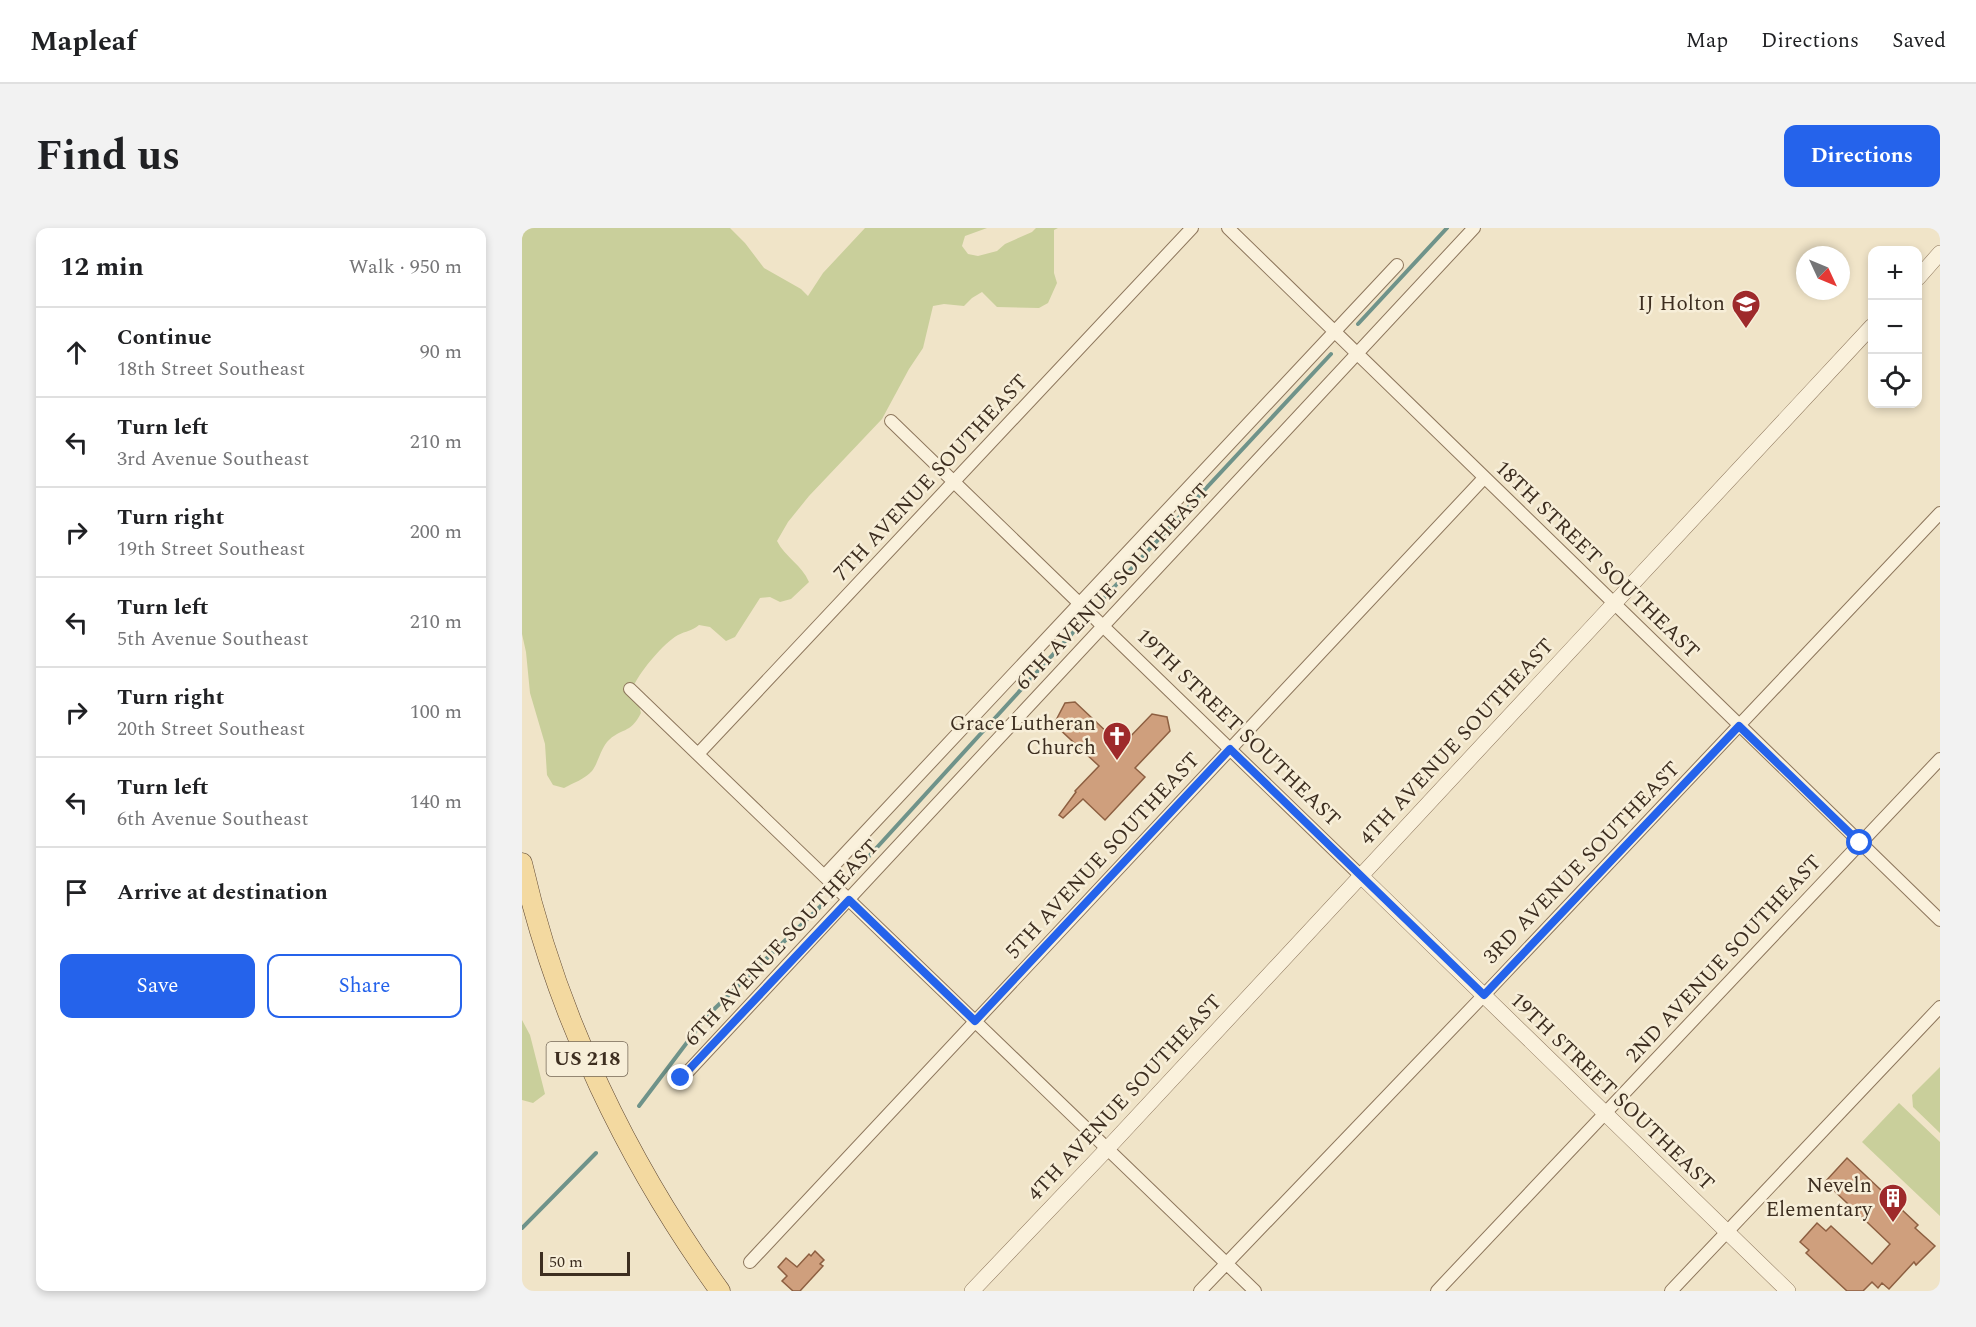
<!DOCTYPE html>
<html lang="en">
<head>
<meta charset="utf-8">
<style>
  :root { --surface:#fff; --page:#f2f2f2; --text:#202124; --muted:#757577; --line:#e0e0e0; --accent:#2563eb }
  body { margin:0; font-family:Spectral,serif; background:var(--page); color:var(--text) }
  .controls { position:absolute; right:18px; top:18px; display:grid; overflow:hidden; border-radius:12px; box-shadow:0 3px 9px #0003 }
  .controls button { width:54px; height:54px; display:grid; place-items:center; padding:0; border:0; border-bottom:2px solid var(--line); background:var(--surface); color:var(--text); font:30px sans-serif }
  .compass { position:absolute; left:1274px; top:18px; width:54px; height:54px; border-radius:50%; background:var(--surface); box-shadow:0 3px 9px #0003; rotate:134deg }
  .scale { position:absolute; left:18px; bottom:15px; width:90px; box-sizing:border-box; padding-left:6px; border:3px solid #3d2e20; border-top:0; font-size:16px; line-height:21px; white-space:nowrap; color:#3d2e20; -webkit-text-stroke:4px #f7eed8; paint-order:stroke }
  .stop { position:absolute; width:18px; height:18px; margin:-14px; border:4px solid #2563eb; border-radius:50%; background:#fff }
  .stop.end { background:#2563eb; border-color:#fff; box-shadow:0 2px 6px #0008 }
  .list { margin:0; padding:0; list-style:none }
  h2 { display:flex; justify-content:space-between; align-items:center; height:78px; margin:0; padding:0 24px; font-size:26px }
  h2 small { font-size:20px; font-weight:400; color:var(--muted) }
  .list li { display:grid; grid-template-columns:39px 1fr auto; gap:18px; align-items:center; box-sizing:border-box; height:90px; padding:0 24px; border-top:2px solid var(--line) }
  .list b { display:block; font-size:22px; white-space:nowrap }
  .list p { margin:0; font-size:20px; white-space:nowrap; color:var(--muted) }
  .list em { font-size:20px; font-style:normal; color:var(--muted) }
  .actions { display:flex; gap:12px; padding:18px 24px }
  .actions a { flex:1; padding:14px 0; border:2px solid var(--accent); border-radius:12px; text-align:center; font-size:21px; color:var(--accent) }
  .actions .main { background:var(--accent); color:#fff }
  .icon { flex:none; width:33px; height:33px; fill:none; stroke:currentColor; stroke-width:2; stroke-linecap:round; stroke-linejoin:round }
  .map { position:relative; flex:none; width:1418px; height:1063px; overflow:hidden; border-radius:12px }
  header { display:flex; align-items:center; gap:36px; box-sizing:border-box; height:84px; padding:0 30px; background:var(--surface); border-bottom:2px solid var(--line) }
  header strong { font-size:28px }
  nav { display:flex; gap:33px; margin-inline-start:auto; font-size:21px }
  .intro { display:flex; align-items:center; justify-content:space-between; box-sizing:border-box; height:144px; padding:0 36px }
  h1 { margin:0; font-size:42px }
  .button { padding:15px 27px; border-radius:12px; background:var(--accent); color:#fff; font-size:21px; font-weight:700 }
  main { display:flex; gap:36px; padding:0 36px }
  aside { flex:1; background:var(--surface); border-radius:12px; box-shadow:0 3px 9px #0003 }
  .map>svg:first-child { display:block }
</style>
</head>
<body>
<header>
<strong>Mapleaf</strong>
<nav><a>Map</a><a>Directions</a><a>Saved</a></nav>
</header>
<div class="intro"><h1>Find us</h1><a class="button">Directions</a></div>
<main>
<aside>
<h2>12 min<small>Walk · 950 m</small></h2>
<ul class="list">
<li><svg class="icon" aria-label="ahead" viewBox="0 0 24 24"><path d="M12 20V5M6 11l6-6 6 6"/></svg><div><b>Continue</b><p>18th Street Southeast</p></div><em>90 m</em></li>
<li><svg class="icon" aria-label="left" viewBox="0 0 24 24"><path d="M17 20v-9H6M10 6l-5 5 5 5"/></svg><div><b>Turn left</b><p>3rd Avenue Southeast</p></div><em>210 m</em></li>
<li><svg class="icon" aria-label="right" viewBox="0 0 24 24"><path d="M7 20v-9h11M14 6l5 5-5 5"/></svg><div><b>Turn right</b><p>19th Street Southeast</p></div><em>200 m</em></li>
<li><svg class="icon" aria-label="left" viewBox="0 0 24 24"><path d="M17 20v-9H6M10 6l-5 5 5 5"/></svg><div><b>Turn left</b><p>5th Avenue Southeast</p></div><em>210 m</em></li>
<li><svg class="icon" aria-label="right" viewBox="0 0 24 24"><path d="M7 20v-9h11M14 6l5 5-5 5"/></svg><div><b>Turn right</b><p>20th Street Southeast</p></div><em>100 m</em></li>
<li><svg class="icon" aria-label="left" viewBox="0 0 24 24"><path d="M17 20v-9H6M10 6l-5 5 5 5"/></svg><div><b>Turn left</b><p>6th Avenue Southeast</p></div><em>140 m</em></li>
<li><svg class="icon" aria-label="arrive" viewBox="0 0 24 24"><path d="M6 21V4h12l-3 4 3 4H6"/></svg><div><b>Arrive at destination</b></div></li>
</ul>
<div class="actions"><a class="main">Save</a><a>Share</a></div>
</aside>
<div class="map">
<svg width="1418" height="1063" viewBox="0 0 1418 1063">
  <rect width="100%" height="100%" fill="#f0e4c8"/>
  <path fill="#c9cf9b" d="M0,0h208l15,15 19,25 37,21 7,7 15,-23 42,-45h122l-22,8 -3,10 6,8 10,2 19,-5 8,-7 27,-12 4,-4h22l-4,2v43l3,10 -9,20 -9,5 -42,-1 -15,-15 -10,6 -8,8 -20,-2 -11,2 -10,42 -14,21 -27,50 -73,77 -21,26 -11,19c8,16 25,24 32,41l-18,17 -11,3 -10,-5 -10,1 -25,39 -9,4 -16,-14 -11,-2c-7,6 -13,6 -21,10 -15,9 -36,34 -44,50l7,28c-11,22 -20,14 -34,29 -7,9 -9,21 -15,29 -7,8 -19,12 -28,17l-11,-3 -6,-10 -2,-31 -15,-51 -4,-41 -4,-18z
    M0,792l8,15 15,59 -12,9 -11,-3z
    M1418,839v66l-27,-26 -1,-12z
    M1377,875l41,39v74l-78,-74z"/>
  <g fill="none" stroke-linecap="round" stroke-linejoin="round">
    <path stroke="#6f938a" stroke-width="4" d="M836,96l89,-96
      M581,371l228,-245
      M328,649l229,-251
      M117,878l68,-90 118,-114
      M0,1000l74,-75"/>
  </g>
  <path fill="#cf9f7d" stroke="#8d5f41" stroke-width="1.5" d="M553,474l36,34 4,-5 11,10 26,-27 15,3 3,14 -35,37 10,9 -40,43 -22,-21 -20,19 -4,-3 17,-23 -1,-1 24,-25 -45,-42 11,-21z
    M1325,930l71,67 -3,3 20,18 -19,19 -2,-3 -25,27 -7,-6 -4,5 -6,-6 -9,9h-16l-41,-38 3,-3 -9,-8 17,-19 9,8 5,-5 41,38 18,-20 -65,-62z
    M293,1023l9,9 -4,4 3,2 -23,25h-7l-11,-10 5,-5 -9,-9 8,-9 11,9 12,-13 2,2z"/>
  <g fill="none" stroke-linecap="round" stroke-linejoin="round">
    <g stroke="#8d765c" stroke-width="14">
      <path id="minor" d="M706,0l712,692
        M369,193l470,455
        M108,461l625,602
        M176,526l494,-526
        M302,648l573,-611
        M160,850l792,-850
        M228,1034l734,-784
        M678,1063l284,-296 456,-482
        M915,1063l503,-532
        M1149,1063l269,-284"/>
    </g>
    <g stroke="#8d765c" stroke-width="16">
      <path id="tertiary" d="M1396,50l22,-25
        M839,648l427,415
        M450,1063l135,-142 765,-823"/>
    </g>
    <g stroke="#5b4430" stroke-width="21">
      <path id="primary" d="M0,635c35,154 106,300 198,428"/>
    </g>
    <use href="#minor" stroke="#faf1dc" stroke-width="12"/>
    <use href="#tertiary" stroke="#faf1dc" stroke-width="15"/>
    <use href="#primary" stroke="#f3d9a0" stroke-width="20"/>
  </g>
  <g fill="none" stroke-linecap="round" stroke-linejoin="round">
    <path stroke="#2563eb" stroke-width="8" d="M159,850l168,-178 126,121 255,-272 254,246 255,-269 121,117"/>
  </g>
  <defs>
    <g id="school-pin" transform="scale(1.5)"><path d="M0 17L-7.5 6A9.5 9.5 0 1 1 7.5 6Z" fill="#9e2a2b" stroke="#f7eed8"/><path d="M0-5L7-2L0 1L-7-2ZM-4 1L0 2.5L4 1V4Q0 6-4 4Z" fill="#fff"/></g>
    <g id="church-pin" transform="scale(1.5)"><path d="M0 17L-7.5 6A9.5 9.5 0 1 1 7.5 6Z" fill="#9e2a2b" stroke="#f7eed8"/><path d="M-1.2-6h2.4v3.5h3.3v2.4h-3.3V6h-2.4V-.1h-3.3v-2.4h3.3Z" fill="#fff"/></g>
    <g id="building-pin" transform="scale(1.5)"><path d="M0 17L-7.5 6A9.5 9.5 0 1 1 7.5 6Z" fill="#9e2a2b" stroke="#f7eed8"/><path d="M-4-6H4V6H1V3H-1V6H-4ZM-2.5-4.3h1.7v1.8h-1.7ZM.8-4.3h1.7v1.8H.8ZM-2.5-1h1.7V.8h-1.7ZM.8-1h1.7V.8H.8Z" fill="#fff"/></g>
  </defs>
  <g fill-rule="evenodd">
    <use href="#school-pin" x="1224" y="76"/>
    <use href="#church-pin" x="595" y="508"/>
    <use href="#building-pin" x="1371" y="970"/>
  </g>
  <g text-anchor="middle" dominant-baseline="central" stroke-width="5" stroke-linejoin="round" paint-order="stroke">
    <rect fill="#f7eed8" stroke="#756857" stroke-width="1.5" x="24.5" y="814" width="81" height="34" rx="4.5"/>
    <g font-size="20" font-weight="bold" fill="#3d2e20">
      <text x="65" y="831">US 218</text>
    </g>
    <g font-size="21" fill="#3d2e20" stroke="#f7eed8" text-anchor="end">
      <text x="1203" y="76">IJ Holton</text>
      <text x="574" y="496">Grace Lutheran<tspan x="574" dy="24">Church</tspan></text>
      <text x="1350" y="958">Neveln<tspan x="1350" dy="24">Elementary</tspan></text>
    </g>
    <g font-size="21" fill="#3d2e20" stroke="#f7eed8">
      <text transform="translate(409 250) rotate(-47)">7TH AVENUE SOUTHEAST</text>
      <text transform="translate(1075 332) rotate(44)">18TH STREET SOUTHEAST</text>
      <text transform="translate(591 359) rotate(-47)">6TH AVENUE SOUTHEAST</text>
      <text transform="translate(716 500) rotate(44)">19TH STREET SOUTHEAST</text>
      <text transform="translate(935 514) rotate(-47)">4TH AVENUE SOUTHEAST</text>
      <text transform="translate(581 628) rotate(-47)">5TH AVENUE SOUTHEAST</text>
      <text transform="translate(1060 635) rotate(-46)">3RD AVENUE SOUTHEAST</text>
      <text transform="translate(260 715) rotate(-47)">6TH AVENUE SOUTHEAST</text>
      <text transform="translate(1202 731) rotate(-47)">2ND AVENUE SOUTHEAST</text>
      <text transform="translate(1090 864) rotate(44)">19TH STREET SOUTHEAST</text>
      <text transform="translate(603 870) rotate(-47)">4TH AVENUE SOUTHEAST</text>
    </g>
  </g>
</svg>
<div class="controls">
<button>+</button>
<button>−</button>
<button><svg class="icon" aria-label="locate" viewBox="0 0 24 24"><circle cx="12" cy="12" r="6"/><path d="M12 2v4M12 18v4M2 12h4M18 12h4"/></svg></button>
</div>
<svg class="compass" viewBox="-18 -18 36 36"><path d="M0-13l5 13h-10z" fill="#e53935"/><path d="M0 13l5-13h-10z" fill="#757577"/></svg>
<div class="scale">50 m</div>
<div class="stop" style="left:1338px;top:615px"></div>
<div class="stop end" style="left:159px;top:850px"></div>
</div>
</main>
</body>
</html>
